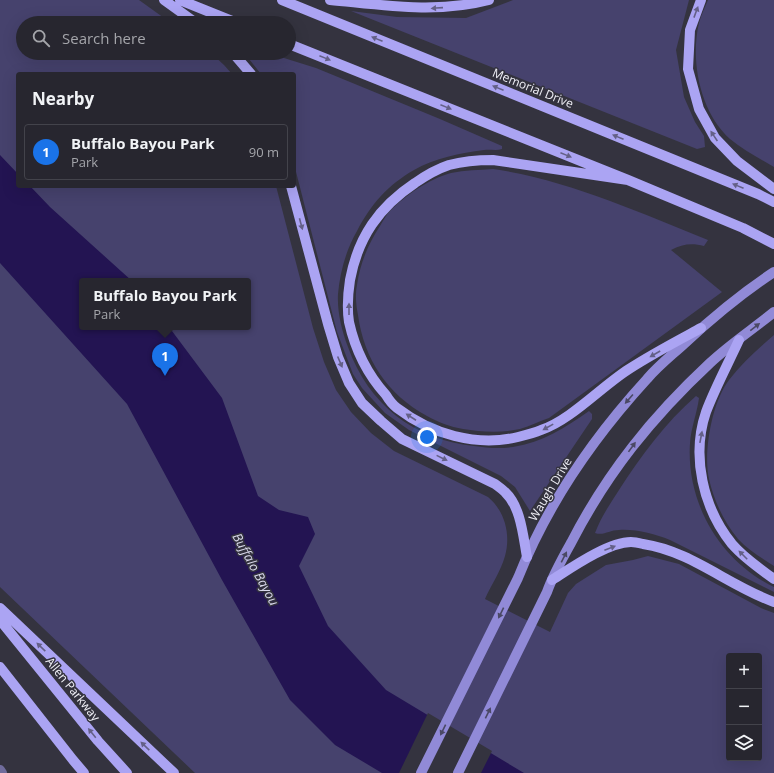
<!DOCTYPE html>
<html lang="en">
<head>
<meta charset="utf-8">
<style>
  :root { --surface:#27262f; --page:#2f2e37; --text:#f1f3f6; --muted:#a4a5aa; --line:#43434b; --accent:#1a73e8 }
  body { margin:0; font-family:"Open Sans",sans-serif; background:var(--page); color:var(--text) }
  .controls { position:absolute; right:12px; bottom:12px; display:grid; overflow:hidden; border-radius:4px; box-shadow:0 4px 16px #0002 }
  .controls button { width:36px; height:36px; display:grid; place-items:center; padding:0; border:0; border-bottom:1px solid var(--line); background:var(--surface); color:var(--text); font:20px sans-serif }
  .you { position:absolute; left:427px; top:437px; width:14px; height:14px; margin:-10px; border:3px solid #fff; border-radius:50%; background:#1a73e8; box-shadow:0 0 0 6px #1a73e833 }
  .badge { display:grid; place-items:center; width:26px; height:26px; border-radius:50%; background:var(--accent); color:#fff; font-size:13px; font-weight:700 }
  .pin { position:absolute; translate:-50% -33px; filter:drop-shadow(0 1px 2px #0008) }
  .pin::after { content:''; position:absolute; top:21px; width:14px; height:12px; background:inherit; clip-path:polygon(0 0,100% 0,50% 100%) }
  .popup { position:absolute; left:79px; top:278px; width:172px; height:52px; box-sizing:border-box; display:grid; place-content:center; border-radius:4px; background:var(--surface); filter:drop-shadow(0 1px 3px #0005); font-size:13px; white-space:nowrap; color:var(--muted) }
  .popup b { font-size:15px; color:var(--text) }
  .popup::after { content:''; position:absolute; left:50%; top:100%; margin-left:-8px; border:8px solid transparent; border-top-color:var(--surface) }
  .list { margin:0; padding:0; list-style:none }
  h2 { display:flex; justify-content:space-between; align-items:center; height:52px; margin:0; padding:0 16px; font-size:17px }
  h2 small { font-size:13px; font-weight:400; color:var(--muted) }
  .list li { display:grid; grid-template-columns:26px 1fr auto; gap:12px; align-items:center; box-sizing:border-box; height:56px; margin:0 8px 8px; padding:0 8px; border:1px solid var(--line); border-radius:4px }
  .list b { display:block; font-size:15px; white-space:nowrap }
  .list p { margin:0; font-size:13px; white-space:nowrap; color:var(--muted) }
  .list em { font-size:13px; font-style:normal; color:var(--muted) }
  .icon { flex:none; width:22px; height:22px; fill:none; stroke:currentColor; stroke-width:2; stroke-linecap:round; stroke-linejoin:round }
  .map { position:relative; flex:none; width:774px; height:773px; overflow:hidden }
  .search { position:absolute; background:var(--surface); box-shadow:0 4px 16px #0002; left:16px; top:16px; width:280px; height:44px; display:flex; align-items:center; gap:10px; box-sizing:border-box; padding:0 14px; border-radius:22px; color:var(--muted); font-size:15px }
  .panel { position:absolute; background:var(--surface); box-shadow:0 4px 16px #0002; left:16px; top:72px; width:280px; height:116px; border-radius:4px }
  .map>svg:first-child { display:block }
</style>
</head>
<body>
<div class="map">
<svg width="774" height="773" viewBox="0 0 774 773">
  <rect width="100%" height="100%" fill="#34333f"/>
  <path fill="#46426d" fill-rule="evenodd" d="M0,0h139l32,23h-148v30h188l13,12 8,9h-214v112h258l37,142 11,34 12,28 15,22 20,21 23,18 94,46c17,14 23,38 17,59 -4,15 -14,29 -20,43l65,33 18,-39 8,-9 30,-19 27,-5 15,-4 31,8 82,44 13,5v160h-579l-195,-186zM82,281h166v46h-166zM729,656h30v102h-30z
    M513,0h176l-13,50 8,47 11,25 9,14 1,11 -8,2 -346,-138 46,6 69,1z
    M708,0h66v167c-15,-9 -31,-17 -44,-28 -30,-27 -40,-78 -31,-116 2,-8 6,-16 9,-23z
    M248,53h20l48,15 124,51 62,27v3c-6,2 -12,0 -18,1 -24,3 -49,8 -70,20 -26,15 -43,34 -57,61 -11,19 -17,41 -19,63 -1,18 4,37 10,53 20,57 66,93 126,99 13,2 26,3 39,1 30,-5 52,-19 76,-36l3,3v5l-62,92 -15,-24 -14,-11 -92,-46 -24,-17 -23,-25 -9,-14 -16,-42 -43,-168v-90h-33l-12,-15z
    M493,169c75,11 145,43 215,71l-4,6c-12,-3 -22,-2 -33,4l51,42 -173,126c-9,3 -19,8 -29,11 -18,4 -39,3 -57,0 -13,-2 -25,-7 -36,-13 -40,-22 -63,-57 -69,-101 -2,-10 -3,-21 -1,-30 3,-21 11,-41 23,-59 3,-5 6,-11 10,-15 16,-16 39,-32 61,-38 14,-3 28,-3 42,-4z
    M774,335v231c-12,-8 -26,-16 -36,-27 -14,-17 -24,-38 -29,-60 -6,-27 3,-77 20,-99 13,-17 29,-31 45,-45z
    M696,396l3,2c-2,15 -8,30 -9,45 -4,60 30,118 84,144v5l-104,-52c-16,-6 -33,-11 -51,-10 -10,0 -15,6 -24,3 6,-16 15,-29 24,-43 22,-34 46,-67 77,-94z"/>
  <path fill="#231452" d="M0,155l18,19v12h12l20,21 82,74h-50v46h87l53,71 36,98 21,14 29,7 7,17 -16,32 29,60 58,64 138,83h-142l-47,-28 -45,-45 -68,-120 -95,-176 -127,-141z"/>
  <path fill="#34333f" d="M428,713l64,38 -11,22h-82z"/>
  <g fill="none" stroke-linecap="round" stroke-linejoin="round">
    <path stroke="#706c9c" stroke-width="10" d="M0,770l2,3"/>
    <path stroke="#918ad7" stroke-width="10" d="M421,773l97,-195c29,-73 76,-141 129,-199 11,-13 25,-24 37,-35 28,-26 58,-51 90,-72
      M458,773l89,-181c6,-17 15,-33 24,-49 36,-70 81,-126 139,-180 19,-18 43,-34 64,-51"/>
    <path stroke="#aba4f3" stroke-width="10" d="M164,0l32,23
      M180,0l57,23
      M282,0l476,194 16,8
      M330,0c53,5 106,14 159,0
      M701,0l-11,30 -2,39 11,40 16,29 22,23 37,28
      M289,44l339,136 115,48 31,16
      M233,53l18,21
      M628,180l-135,-20c-15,0 -29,1 -44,5 -12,4 -24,11 -34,18 -36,24 -57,54 -65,97 -2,13 -3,29 -1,42 6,27 18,52 37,73 3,5 7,10 11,13 34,26 79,39 121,29 8,-2 16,-4 23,-7 30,-10 61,-44 88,-61 23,-15 48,-28 72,-41
      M291,186l37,138 10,33 11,26 13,20 19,18 21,18 93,45c4,3 7,5 10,8 16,15 18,44 22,65
      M739,340c-11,24 -24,48 -33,72 -15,44 -3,96 26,132 12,14 27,24 42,35
      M552,580c19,-12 56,-38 79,-38 4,0 8,1 12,2 48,7 86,42 131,58
      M0,608l174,165
      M0,620l98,121 29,32
      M0,667l73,93 11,13"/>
  </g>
  <defs><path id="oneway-solid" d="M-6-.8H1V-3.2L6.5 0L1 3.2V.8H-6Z"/></defs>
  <g fill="#646087">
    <use href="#oneway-solid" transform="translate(437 8) rotate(176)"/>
    <use href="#oneway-solid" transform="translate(696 12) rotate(-70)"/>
    <use href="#oneway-solid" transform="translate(377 39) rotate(-158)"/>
    <use href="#oneway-solid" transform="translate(325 58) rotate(22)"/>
    <use href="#oneway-solid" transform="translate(498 88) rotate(-158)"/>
    <use href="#oneway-solid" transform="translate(446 107) rotate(22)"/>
    <use href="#oneway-solid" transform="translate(714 136) rotate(-124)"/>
    <use href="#oneway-solid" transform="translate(618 137) rotate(-158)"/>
    <use href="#oneway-solid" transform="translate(566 155) rotate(22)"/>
    <use href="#oneway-solid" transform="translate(738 186) rotate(-158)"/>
    <use href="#oneway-solid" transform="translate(301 224) rotate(75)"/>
    <use href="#oneway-solid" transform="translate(349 309) rotate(-90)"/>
    <use href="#oneway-solid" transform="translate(655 354) rotate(150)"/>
    <use href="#oneway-solid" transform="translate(340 362) rotate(67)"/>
    <use href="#oneway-solid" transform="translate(411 417) rotate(-147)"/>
    <use href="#oneway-solid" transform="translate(548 427) rotate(151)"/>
    <use href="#oneway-solid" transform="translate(701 437) rotate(-79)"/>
    <use href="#oneway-solid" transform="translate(442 458) rotate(26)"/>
    <use href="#oneway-solid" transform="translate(610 548) rotate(-21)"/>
    <use href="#oneway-solid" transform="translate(743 555) rotate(-135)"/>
    <use href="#oneway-solid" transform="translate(41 647) rotate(-136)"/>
    <use href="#oneway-solid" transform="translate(92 733) rotate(-129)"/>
    <use href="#oneway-solid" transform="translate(145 746) rotate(-136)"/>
  </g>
  <g fill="#4b4965">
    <use href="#oneway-solid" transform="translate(755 327) rotate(-38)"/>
    <use href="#oneway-solid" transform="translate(629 399) rotate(131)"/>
    <use href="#oneway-solid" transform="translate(632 447) rotate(-54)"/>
    <use href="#oneway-solid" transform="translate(564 557) rotate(-63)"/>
    <use href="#oneway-solid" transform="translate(501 613) rotate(116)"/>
    <use href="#oneway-solid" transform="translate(488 713) rotate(-64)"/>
    <use href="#oneway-solid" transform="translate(443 730) rotate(116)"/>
  </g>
  <g text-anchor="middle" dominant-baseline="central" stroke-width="3" stroke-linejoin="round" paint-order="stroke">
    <g font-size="12" fill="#f0f0f7" stroke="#34333f">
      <text transform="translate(533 88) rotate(22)">Memorial Drive</text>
      <text transform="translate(550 489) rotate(-59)">Waugh Drive</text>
      <text transform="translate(73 689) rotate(51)">Allen Parkway</text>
    </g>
    <g font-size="13" font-style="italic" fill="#dbdaee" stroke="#34333f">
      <text transform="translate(256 569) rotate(61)">Buffalo Bayou</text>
    </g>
  </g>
</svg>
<div class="controls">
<button>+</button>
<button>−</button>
<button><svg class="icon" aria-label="layers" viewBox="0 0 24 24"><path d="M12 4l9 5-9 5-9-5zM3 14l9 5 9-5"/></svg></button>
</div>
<div class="you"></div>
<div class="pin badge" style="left:165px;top:376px">1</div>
<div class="popup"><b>Buffalo Bayou Park</b>Park</div>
<div class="search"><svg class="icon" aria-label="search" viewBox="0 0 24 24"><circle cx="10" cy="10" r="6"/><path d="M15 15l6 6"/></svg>Search here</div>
<section class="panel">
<h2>Nearby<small></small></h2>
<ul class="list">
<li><span class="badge">1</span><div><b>Buffalo Bayou Park</b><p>Park</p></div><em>90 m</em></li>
</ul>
</section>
</div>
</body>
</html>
